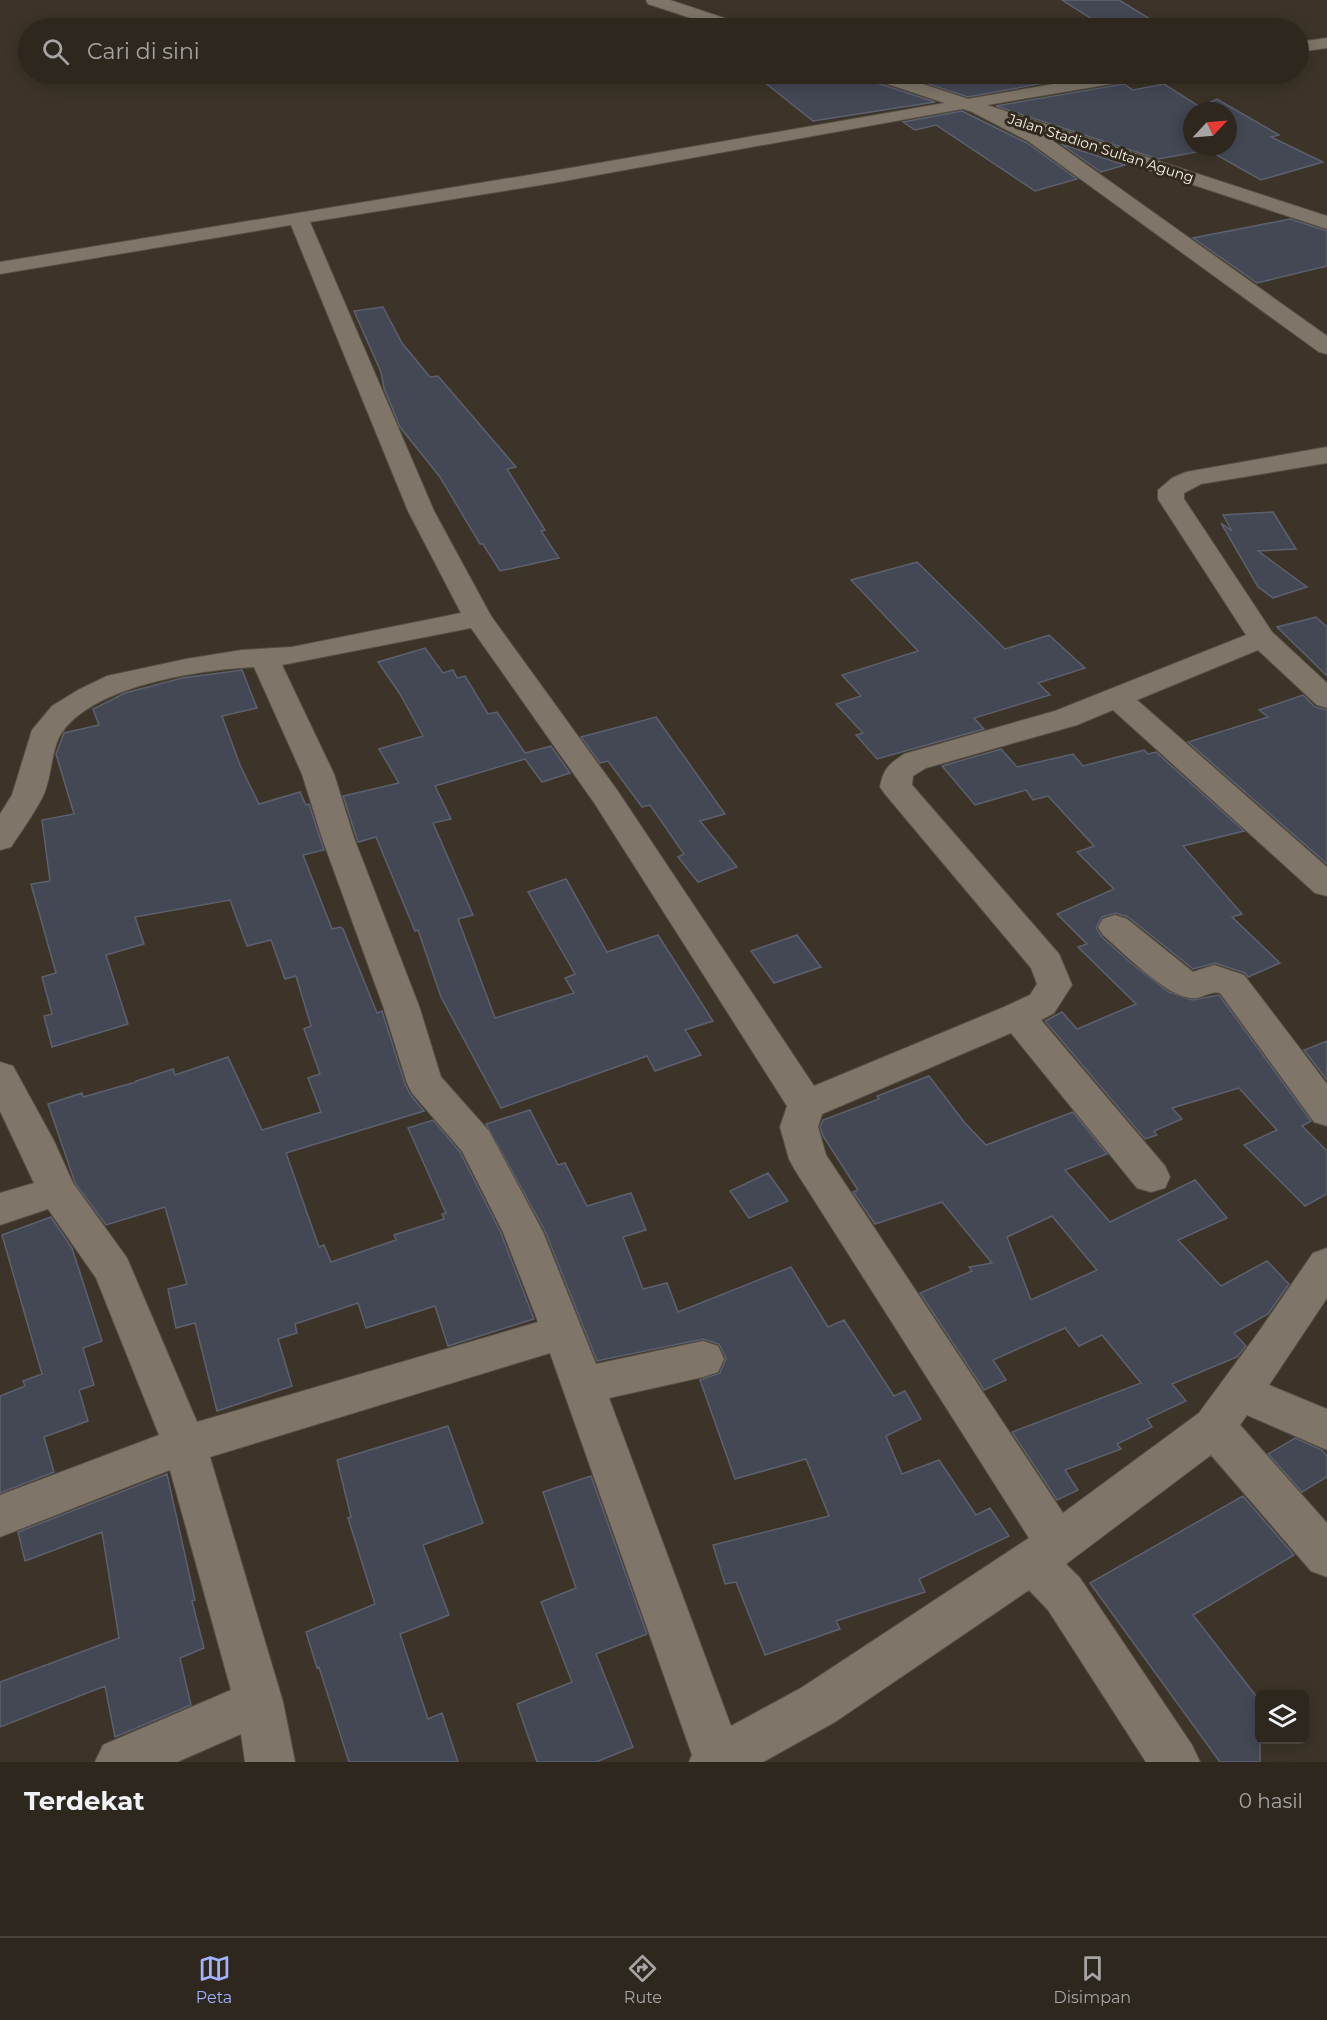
<!DOCTYPE html>
<html lang="id">
<head>
<meta charset="utf-8">
<style>
  :root { --surface:#2d271e; --page:#39332b; --text:#f1f3f6; --muted:#a7a5a4; --line:#48443c; --accent:#a2b2fd }
  body { margin:0; font-family:Montserrat,sans-serif; background:var(--page); color:var(--text) }
  .controls { position:absolute; right:18px; bottom:18px; display:grid; overflow:hidden; border-radius:9px; box-shadow:0 3px 15px #0003 }
  .controls button { width:54px; height:54px; display:grid; place-items:center; padding:0; border:0; border-bottom:2px solid var(--line); background:var(--surface); color:var(--text); font:30px sans-serif }
  .compass { position:absolute; left:1183px; top:102px; width:54px; height:54px; border-radius:50%; background:var(--surface); box-shadow:0 3px 15px #0003; rotate:64deg }
  .list { margin:0; padding:0; list-style:none }
  h2 { display:flex; justify-content:space-between; align-items:center; height:78px; margin:0; padding:0 24px; font-size:26px }
  h2 small { font-size:20px; font-weight:400; color:var(--muted) }
  .icon { flex:none; width:33px; height:33px; fill:none; stroke:currentColor; stroke-width:2; stroke-linecap:round; stroke-linejoin:round }
  .map { position:relative; flex:none; width:1327px; height:1762px; overflow:hidden }
  .search { position:absolute; background:var(--surface); box-shadow:0 3px 15px #0003; left:18px; right:18px; top:18px; height:66px; display:flex; align-items:center; gap:15px; box-sizing:border-box; padding:0 21px; border-radius:33px; color:var(--muted); font-size:22px }
  .sheet { height:174px; background:var(--surface) }
  nav { display:flex; justify-content:space-around; align-items:center; box-sizing:border-box; height:84px; border-top:2px solid var(--line); background:var(--surface); font-size:16px; color:var(--muted) }
  nav a { display:grid; justify-items:center; gap:3px }
  nav .on { color:var(--accent) }
  .map>svg:first-child { display:block }
</style>
</head>
<body>
<div class="map">
<svg width="1327" height="1762" viewBox="0 0 1327 1762">
  <rect width="100%" height="100%" fill="#3c3428"/>
  <path fill="#444855" stroke="#5d606e" stroke-width="1.5" fill-rule="evenodd" d="M1062,0h57l46,28h-59z
    M754,74h110l4,6 67,22 -122,19z
    M898,74h167l7,4 -104,19z
    M1124,84l9,6 31,-6 36,23 17,-8 62,36 -8,2 52,25 -62,18 -53,-30 -50,9 -162,-53zM1192,111h36v36h-36z
    M962,111l65,32 50,36 -42,12 -99,-66 -21,5 -12,-8z
    M1061,144l64,21 -24,7z
    M1290,219l37,12v35l-70,17 -64,-45z
    M383,307l19,36 28,34 8,-1 78,91 -9,2 38,61 -4,1 18,27 -59,13 -17,-27h-3l-40,-67 -40,-50 -16,-39 -3,-16 -27,-61z
    M1273,512l23,37 -38,2 49,36 -34,11 -15,-11 -37,-64 11,8 -9,-16z
    M917,562l88,87 44,-14 36,33 -47,15 12,12 -76,23 10,11 -107,30 -21,-24 7,-2 -27,-29 25,-8 -19,-21 76,-24 -67,-71z
    M1316,617l11,10v49l-50,-49z
    M425,648l18,25 10,-3 4,8 8,-2 23,38 9,-2 28,41 26,-7 19,27 -28,9 -17,-23 -90,27 16,33 -18,4 40,92 -15,4 37,99 79,-25 -9,-15 10,-4 -47,-82 38,-13 41,73 51,-17 55,86 -28,9 16,25 -46,16 -8,-15 -146,52 -60,-111 -23,-67 -3,1 -39,-94 -18,5 -15,-46 56,-13 -20,-34 44,-13 -23,-42 -22,-32z
    M242,670l15,38 -35,8 18,49 19,39 41,-12 6,13 3,-1 15,46 -21,5 29,74 8,-2 3,2 34,84 5,-2 23,73 5,10 14,17 -138,42 33,94 5,-2 7,17 65,-22 -2,-5 50,-16 -2,-5 4,-1 -38,-85 25,-8 27,32 41,81 33,86 -86,27 -13,-40 -69,22 -8,-25 -63,21 2,9 -19,6 14,47 -75,25 -22,-88 -19,5 -8,-39 19,-5 -22,-77 -59,18 -31,-42 -27,-79 34,-11 1,4 53,-15v-1l37,-12 2,6 53,-18 34,73 59,-18 -13,-34 12,-4 -16,-45 7,-3 -15,-50 -11,3 -14,-39 -24,6 -17,-46 -95,17 9,27 -38,11 22,69 -76,23 -8,-31 8,-2 -10,-37 14,-4 -25,-89 19,-3 -8,-61 32,-6 -18,-60 8,-21 35,-8 -6,-16 32,-16 57,-15z
    M1303,695l12,12 12,3v154l-139,-122 80,-25 -9,-7z
    M656,717l69,97 -25,7 37,46 -39,15 -20,-25 6,-3 -34,-49 -8,2 -34,-46 -8,2 -19,-26z
    M1001,749l16,18 56,-13 10,12 61,-16 4,4 8,-2 88,79 -61,15 59,68 -10,3 48,46 -32,14 -3,-4 -30,-10 -22,6 -65,-52 -12,-4 -14,4 -6,11 6,9 30,27 37,28 23,8 27,-5 92,126 -9,5 25,25v43l-22,12 -61,-61 33,-15 -38,-42 -67,20 10,11 -28,12 3,4 -12,4 -100,-118 17,-9 15,17 59,-25 -58,-57 9,-3 -30,-30 57,-25 -37,-37 17,-6 -46,-50 -15,4 -7,-10 -51,15 -33,-39z
    M797,935l24,32 -47,16 -23,-32z
    M1327,1041v39l-23,-30z
    M929,1076l35,46 22,23 87,-33 34,42 -42,16 45,52 85,-42 32,38 -49,22 43,46 46,-25 22,23 -21,30 -34,19 12,13 -9,11 -65,27 14,17 -39,18 5,8 -35,17 4,5 -56,21 13,20 -21,10 -45,-68 129,-49 -39,-48 -23,11 -14,-18 -72,32 13,20 -22,10 -64,-97 52,-22 -3,-4 23,-4 -50,-61 -67,22 -22,-32 5,-2 -35,-54 -3,-9 3,-7 56,-21 -2,-3zM1052,1216l45,54 -66,30 -24,-63z
    M530,1110l28,55 7,-2 22,43 44,-13 15,37 -23,7 20,52 24,-6 11,29 113,-45 37,60 16,-7 50,76 11,-5 16,28 -35,17 16,38 37,-14 37,55 14,-7 19,28 -90,43 6,13 -89,29 4,8 -75,26 -29,-73 -11,2 -12,-39 116,-29 -23,-57 -71,20 -35,-99 20,-7 6,-15 -7,-14 -16,-5 -106,22 -52,-130 -59,-107z
    M768,1173l20,28 -39,17 -19,-27z
    M51,1217l21,31 30,93 -19,7 11,37 -15,5 9,31 -44,16 10,35 -54,21v-97l25,-10 -2,-5 19,-7 -40,-139z
    M448,1426l35,97 -60,22 26,70 -49,19 28,85 14,-6 16,49h-109l-30,-95 -2,1 -11,-36 69,-28 -27,-86 3,-1 -14,-57z
    M1295,1438l27,12 5,6v21l-25,15 -34,-38z
    M167,1474l28,126 -3,1 12,47 -24,10 11,47 -76,32 -10,-51 -105,41v-45l119,-44 -17,-106 -77,29 -7,-29z
    M591,1476l56,158 -51,20 37,93 -37,15h-59l-20,-58 55,-22 -31,-80 35,-14 -33,-96z
    M1243,1496l51,59 -101,60 67,86v61h-40l-130,-179z"/>
  <g fill="none" stroke-linecap="round" stroke-linejoin="round">
    <g stroke="#564f46" stroke-width="2">
      <path id="street" d="M1327,38v10l-29,4v-10z
        M1111,74h39l-3,4 -6,1 -154,26 55,28 285,203v18l-8,-2 -291,-211 -54,-28 -1,-6 -420,76 -243,39 124,289 57,105 126,174 197,296 190,-79 26,-12 7,-11 -6,-16 -146,-174 -5,-7c3,-18 9,-23 24,-33l151,-43 191,-76 -88,-136v-9l14,-12 14,-6 141,-25v16l-126,21 -17,9v6l88,133 55,51v25l-10,-3 -59,-55 -121,50 190,167v29l-12,-3 -202,-183 -36,15 -151,43 -13,8 -1,9 147,169 13,31 -18,28 -13,7 124,146 5,11 -5,11 -14,4 -14,-4 -126,-155 -189,81 -4,13 8,28 237,358 136,-100 61,-83 53,-77 14,-5v50l-58,87 58,24v41l-80,-35 -7,10 87,98v54l-16,-6 -100,-116 -145,109 14,14 112,167 8,17h-54l-98,-152 -19,-20 -194,132 -72,40h-74l3,-7 -142,-402 -340,104 73,245 12,60h-50l-4,-28 -64,28h-82l8,-17 128,-55 -61,-220 -170,67v-42l159,-60 -63,-157 -48,-69 -48,16v-32l34,-10 -34,-72v-49l13,4 41,75 19,42 54,75 70,164 341,-100 -35,-90 -41,-81 -50,-58 -5,-10 -24,-77 -61,-168 -20,-64 -48,-107c-55,3 -157,18 -191,64 -12,15 -11,47 -20,65 -9,18 -21,34 -32,51l-11,3v-36l12,-19 20,-65 20,-24 26,-16 29,-14 79,-17 56,-9 50,-3 169,-34 -53,-102 -117,-286 -291,49v-12l553,-91zM471,628l124,176 192,302 -7,21 9,32 6,11 234,368 -228,150 -70,38 -122,-328 94,-21 15,-5 6,-13 -6,-13 -15,-5 -107,23 -53,-132 -54,-101 -48,-54 -22,-71 -65,-168 -20,-64 -52,-109z
        M1115,915l12,4 66,53 21,-7 30,10 83,109v42l-13,-4 -94,-129c-10,-3 -18,6 -28,5 -26,-1 -69,-46 -89,-63l-5,-8 5,-8z"/>
    </g>
    <g stroke="#564f46" stroke-width="2">
      <path id="secondary" d="M646,0h24l72,24 3,4h-24l-73,-24z
        M866,74h26l435,142v13l-458,-151z"/>
    </g>
    <use href="#street" fill="#7f7669" fill-rule="evenodd"/>
    <use href="#secondary" fill="#7f7669" fill-rule="evenodd"/>
  </g>
  <g text-anchor="middle" dominant-baseline="central" stroke-width="6" stroke-linejoin="round" paint-order="stroke">
    <g font-size="14" fill="#f8f3ec" stroke="#322a1f">
      <text transform="translate(1101 148) rotate(18)">Jalan Stadion Sultan Agung</text>
    </g>
  </g>
</svg>
<div class="controls">
<button><svg class="icon" aria-label="layers" viewBox="0 0 24 24"><path d="M12 4l9 5-9 5-9-5zM3 14l9 5 9-5"/></svg></button>
</div>
<svg class="compass" viewBox="-18 -18 36 36"><path d="M0-13l5 13h-10z" fill="#e53935"/><path d="M0 13l5-13h-10z" fill="#a7a5a4"/></svg>
<div class="search"><svg class="icon" aria-label="search" viewBox="0 0 24 24"><circle cx="10" cy="10" r="6"/><path d="M15 15l6 6"/></svg>Cari di sini</div>
</div>
<section class="sheet">
<h2>Terdekat<small>0 hasil</small></h2>
<ul class="list">
</ul>
</section>
<nav>
<a class="on"><svg class="icon" aria-label="map" viewBox="0 0 24 24"><path d="M3 6l6-2 6 2 6-2v14l-6 2-6-2-6 2zM9 4v14M15 6v14"/></svg>Peta</a>
<a><svg class="icon" aria-label="directions" viewBox="0 0 24 24"><path d="M12 3l9 9-9 9-9-9zM9 14v-3h6M13 9l2 2-2 2"/></svg>Rute</a>
<a><svg class="icon" aria-label="saved" viewBox="0 0 24 24"><path d="M7 4h10v16l-5-4-5 4z"/></svg>Disimpan</a>
</nav>
</body>
</html>
